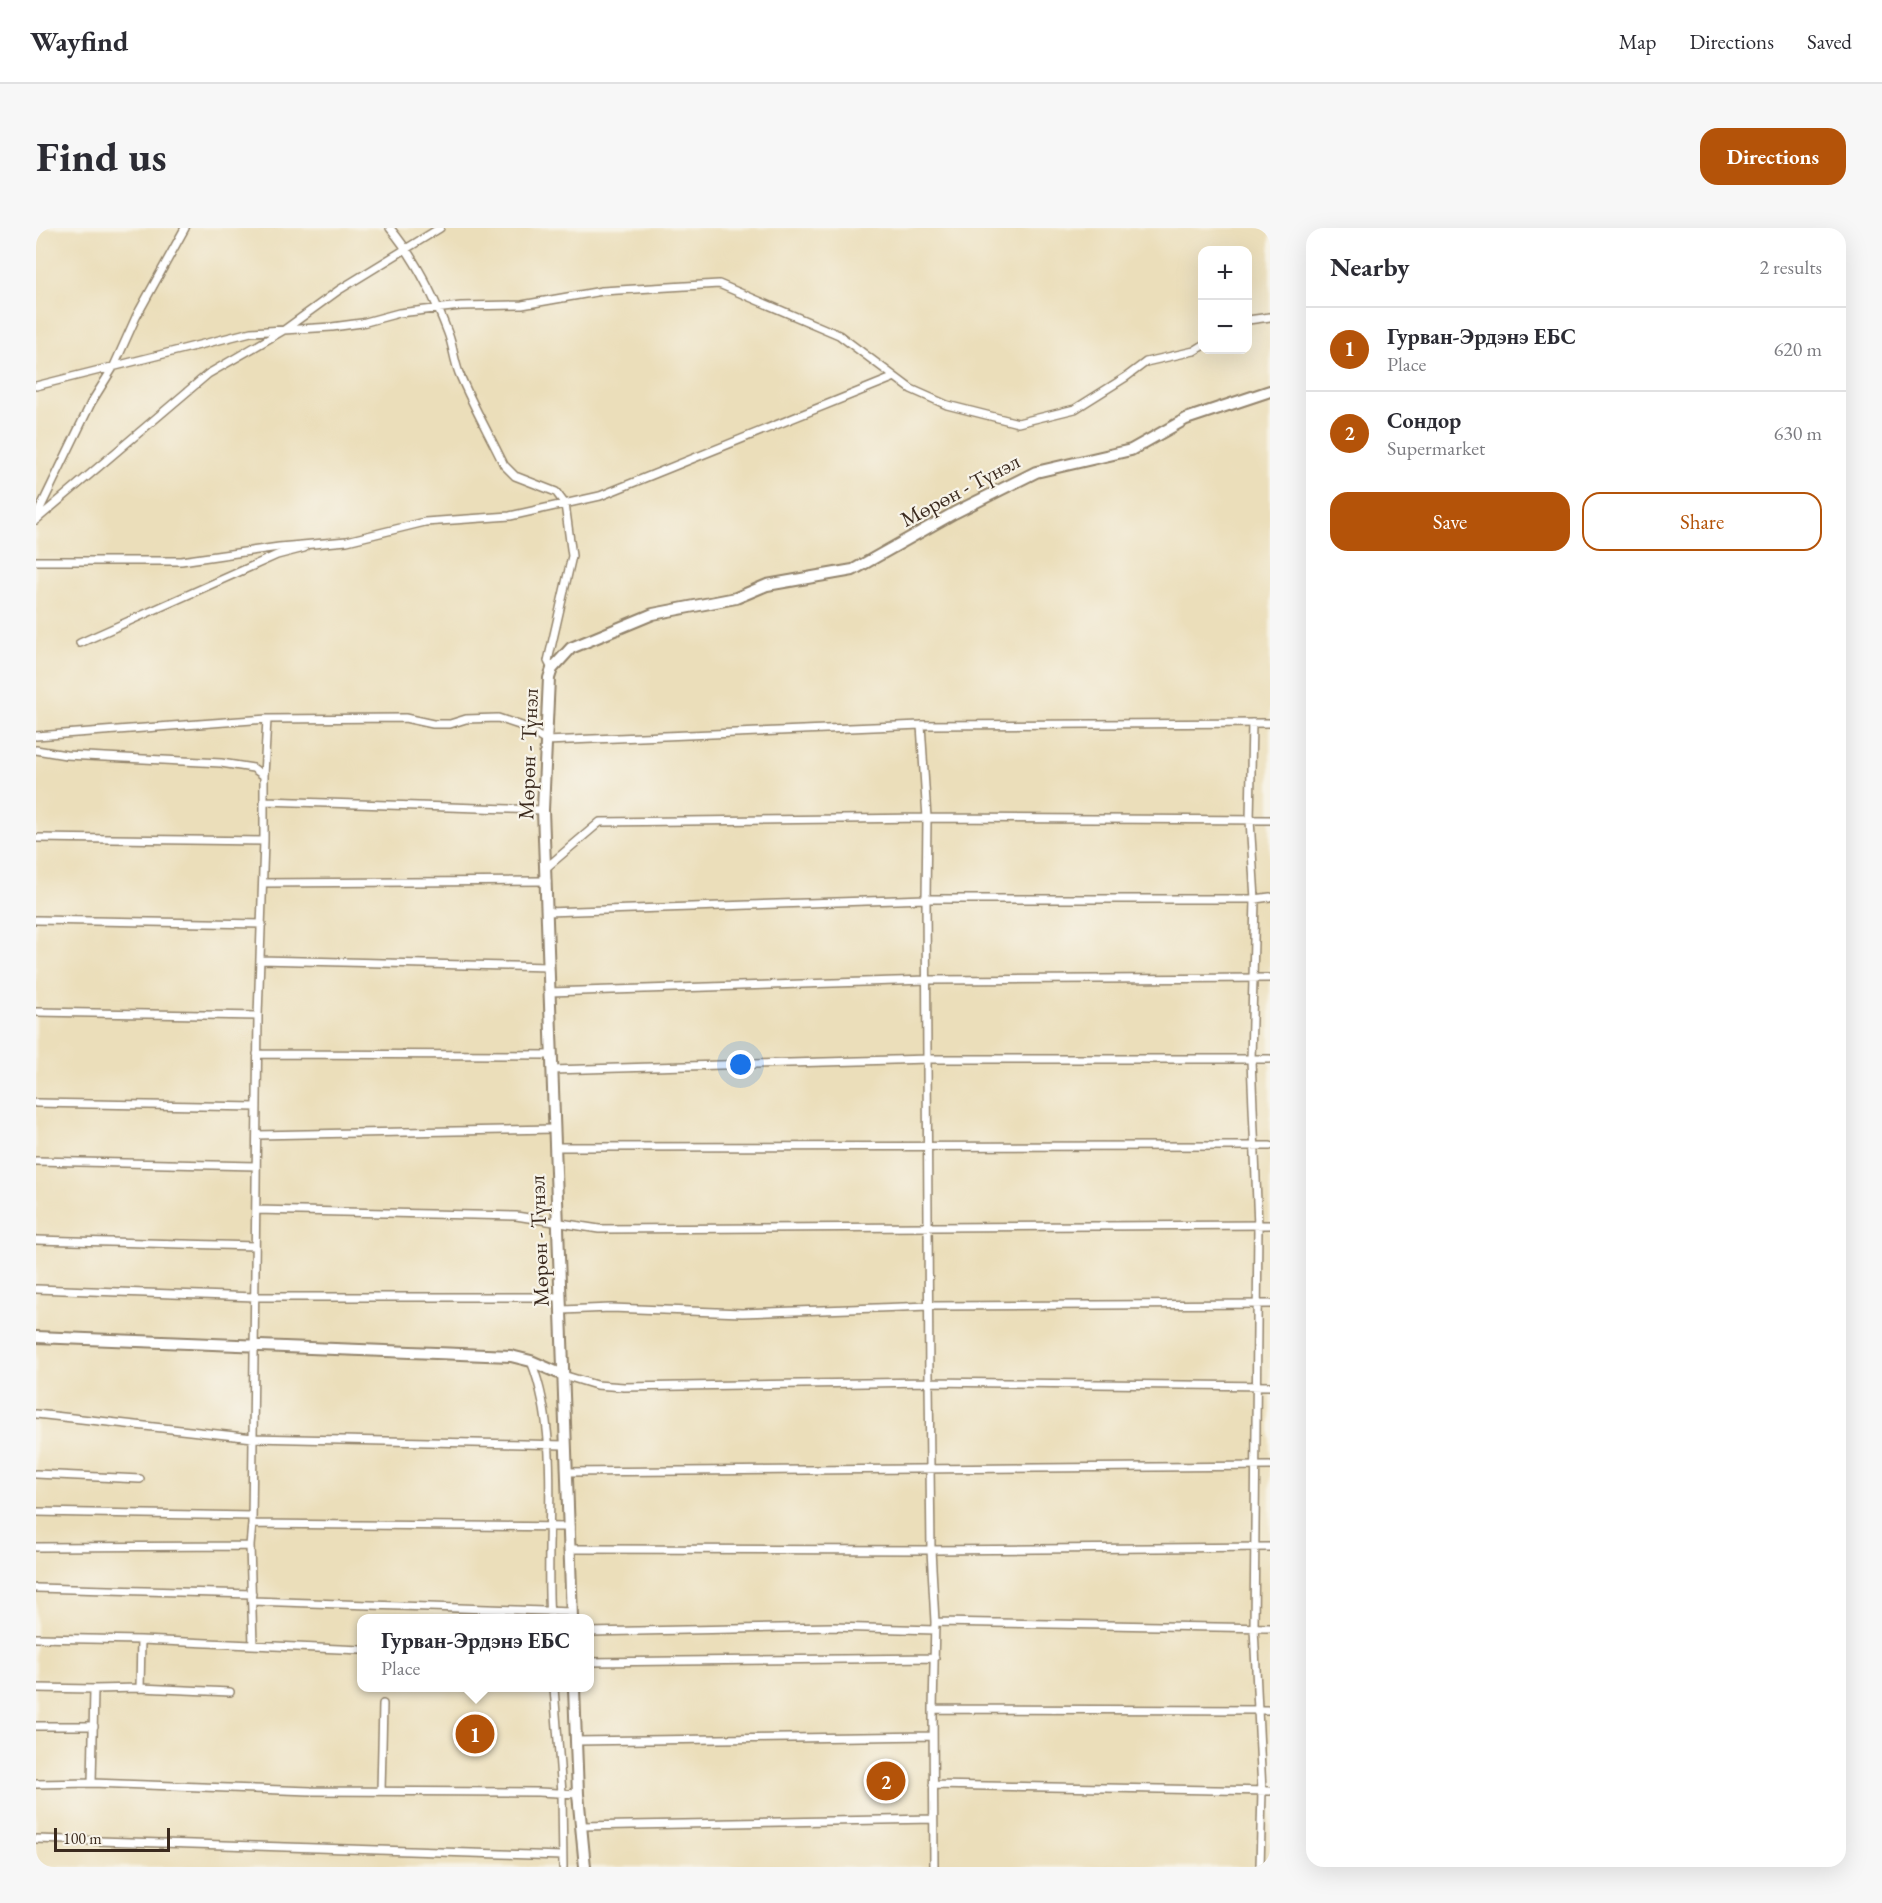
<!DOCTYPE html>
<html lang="en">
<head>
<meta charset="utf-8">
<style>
  :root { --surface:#fff; --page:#f7f7f7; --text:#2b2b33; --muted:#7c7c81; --line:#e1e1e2; --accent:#b45309 }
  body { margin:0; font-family:"EB Garamond",serif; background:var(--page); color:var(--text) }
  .controls { position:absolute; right:18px; top:18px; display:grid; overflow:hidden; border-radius:12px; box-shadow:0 6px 24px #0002 }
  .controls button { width:54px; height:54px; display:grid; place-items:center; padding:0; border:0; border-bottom:2px solid var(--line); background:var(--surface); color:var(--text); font:30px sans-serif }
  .scale { position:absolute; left:18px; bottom:15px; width:116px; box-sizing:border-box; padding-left:6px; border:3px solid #3b2a1e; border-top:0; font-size:16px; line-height:21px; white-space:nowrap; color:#3b2a1e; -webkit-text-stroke:4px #f7f3e8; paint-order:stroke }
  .you { position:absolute; left:705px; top:837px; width:21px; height:21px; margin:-15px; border:4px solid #fff; border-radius:50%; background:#1a73e8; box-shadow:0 0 0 9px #1a73e833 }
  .badge { display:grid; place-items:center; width:39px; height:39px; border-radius:50%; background:var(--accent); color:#fff; font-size:20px; font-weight:700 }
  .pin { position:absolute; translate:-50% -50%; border:3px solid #fff; box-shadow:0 2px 6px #0006 }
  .popup { position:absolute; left:321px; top:1386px; width:237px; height:78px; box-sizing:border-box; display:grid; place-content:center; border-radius:12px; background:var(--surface); filter:drop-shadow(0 2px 4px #0005); font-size:20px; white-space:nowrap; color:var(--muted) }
  .popup b { font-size:22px; color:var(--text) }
  .popup::after { content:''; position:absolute; left:50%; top:100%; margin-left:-12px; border:12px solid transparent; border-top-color:var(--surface) }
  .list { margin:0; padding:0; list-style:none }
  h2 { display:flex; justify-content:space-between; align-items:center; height:78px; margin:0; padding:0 24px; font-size:26px }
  h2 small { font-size:20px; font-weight:400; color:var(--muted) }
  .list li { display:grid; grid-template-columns:39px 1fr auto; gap:18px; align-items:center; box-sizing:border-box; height:84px; padding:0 24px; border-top:2px solid var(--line) }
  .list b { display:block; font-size:22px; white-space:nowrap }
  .list p { margin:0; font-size:20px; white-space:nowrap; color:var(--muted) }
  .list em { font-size:20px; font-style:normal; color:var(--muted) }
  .actions { display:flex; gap:12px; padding:18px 24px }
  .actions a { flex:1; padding:14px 0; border:2px solid var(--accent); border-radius:18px; text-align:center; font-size:21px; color:var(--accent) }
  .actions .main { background:var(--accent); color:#fff }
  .map { position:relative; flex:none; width:1234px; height:1639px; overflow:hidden; border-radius:18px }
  header { display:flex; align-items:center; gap:36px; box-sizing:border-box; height:84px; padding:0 30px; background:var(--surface); border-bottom:2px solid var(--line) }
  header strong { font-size:28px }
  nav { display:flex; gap:33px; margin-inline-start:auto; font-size:21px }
  .intro { display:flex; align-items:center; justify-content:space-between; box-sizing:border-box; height:144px; padding:0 36px }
  h1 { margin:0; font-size:42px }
  .button { padding:15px 27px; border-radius:18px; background:var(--accent); color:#fff; font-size:21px; font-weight:700 }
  main { display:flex; gap:36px; padding:0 36px }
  aside { flex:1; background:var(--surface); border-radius:18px; box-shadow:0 6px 24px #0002 }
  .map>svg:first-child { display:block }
</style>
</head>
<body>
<header>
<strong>Wayfind</strong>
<nav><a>Map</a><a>Directions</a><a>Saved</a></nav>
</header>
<div class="intro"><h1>Find us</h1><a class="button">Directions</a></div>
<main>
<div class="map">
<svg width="1234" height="1639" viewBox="0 0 1234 1639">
  <rect width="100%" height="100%" fill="#f7f3e8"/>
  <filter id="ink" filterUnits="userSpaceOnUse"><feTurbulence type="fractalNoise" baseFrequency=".0167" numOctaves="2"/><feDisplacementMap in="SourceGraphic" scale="12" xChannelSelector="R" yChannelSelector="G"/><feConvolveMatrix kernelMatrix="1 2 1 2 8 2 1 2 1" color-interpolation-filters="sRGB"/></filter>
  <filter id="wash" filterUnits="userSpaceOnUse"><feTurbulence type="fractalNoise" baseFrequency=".008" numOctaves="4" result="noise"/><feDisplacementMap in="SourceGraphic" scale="24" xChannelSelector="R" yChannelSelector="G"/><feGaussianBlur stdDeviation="1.35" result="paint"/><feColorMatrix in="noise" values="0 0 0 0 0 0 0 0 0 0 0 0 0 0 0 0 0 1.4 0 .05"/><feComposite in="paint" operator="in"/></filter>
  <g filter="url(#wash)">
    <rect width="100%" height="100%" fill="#ebdeba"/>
  </g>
  <g filter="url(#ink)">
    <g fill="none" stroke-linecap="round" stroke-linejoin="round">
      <g stroke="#93846c" stroke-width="10">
        <path id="street" d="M354,0c25,30 44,68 58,105 5,13 6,27 11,40 13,31 30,61 45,92l11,11 41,16 9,12 7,52 -24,105 4,8
          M1212,92l22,-3
          M0,158l215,-54 81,-5 30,-4 37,-10 62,-7 61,-1 80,-14 117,-7 120,51 72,54 36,16 71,18 57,-14 51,-32 20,-15 48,-11 8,-5
          M0,289l55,-114 23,-37 22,-49 49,-89
          M0,292l172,-146 76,-44 55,-40 101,-62
          M0,333h145l98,-14 68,-6 78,-19 85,-6 90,-20 295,-119
          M44,415l197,-88 27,-7
          M1216,495l-2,97 5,79 -4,161 7,166 -4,402 8,163 -2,76
          M885,497l6,93 -1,81 3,483 2,168 4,72 -2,87 1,158
          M0,508l231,-17 138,-1 28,6h17l16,-5 32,-1 24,8 24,15 375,-16 349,-2
          M0,522l30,5 155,8 32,5 11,8v65l-6,175 -6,508 -2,22 3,99
          M228,548l3,-57
          M229,573l278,9
          M0,610l228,3
          M511,639l53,-45 327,-4 343,2
          M227,655l284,-2
          M511,684l379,-13h329l15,-2
          M0,692l226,4
          M224,732l288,7
          M513,764l378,-12 343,-2
          M0,784l222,4
          M221,826l295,1
          M516,842l376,-11h342
          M0,875l221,4
          M221,907l298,-6
          M520,919l714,-1
          M0,933l220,5
          M220,982l260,6 83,13 671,-4
          M0,1012l219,6
          M0,1061l219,8h306
          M526,1082l49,-2 131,5 188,-7 340,-2
          M495,1133c31,79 13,174 19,257
          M527,1147l33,10 28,2 305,-5 341,4
          M0,1186l217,24 312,7
          M530,1244l704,-6
          M0,1246l104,5
          M0,1284l216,4
          M216,1296l318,3
          M0,1319l214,-1
          M535,1321l360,1 339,-3
          M0,1360l216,6
          M216,1373l320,11
          M899,1394l335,6
          M553,1404l243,-5 103,3
          M0,1410l105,2 220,10
          M553,1434l346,-4
          M0,1460l58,1 46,-1 90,4
          M104,1460l1,-48
          M518,1460l8,105 1,74
          M897,1481l337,1
          M0,1498h58
          M540,1513l357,-5
          M56,1555l2,-94
          M0,1556l56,-1 219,8 227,1 40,2
          M897,1557l337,6
          M345,1563l2,-87
          M546,1598l351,-7
          M0,1611l526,17"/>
      </g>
      <g stroke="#93846c" stroke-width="14">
        <path id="secondary" d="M0,1109l475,19 20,5 32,14
          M536,1390l-29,-808 6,-132 3,-9 19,-21 82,-34 83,-16 31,-13 86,-15 101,-57 82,-41 95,-22 55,-31 84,-28
          M538,1460l4,106 7,73"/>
      </g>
      <use href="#street" stroke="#fff" stroke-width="7"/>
      <use href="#secondary" stroke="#fff" stroke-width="10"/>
    </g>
  </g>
  <g text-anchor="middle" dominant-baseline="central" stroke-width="4.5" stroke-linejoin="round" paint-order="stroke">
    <g font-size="22" fill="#3b2a1e" stroke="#f7f3e8">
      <text transform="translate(924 262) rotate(-28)">Мөрөн - Түнэл</text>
      <text transform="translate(492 526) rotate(-88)">Мөрөн - Түнэл</text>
      <text transform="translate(503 1013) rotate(-92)">Мөрөн - Түнэл</text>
    </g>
  </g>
</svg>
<div class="controls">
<button>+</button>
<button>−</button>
</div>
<div class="scale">100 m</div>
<div class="you"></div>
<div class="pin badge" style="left:439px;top:1506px">1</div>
<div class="popup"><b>Гурван-Эрдэнэ ЕБС</b>Place</div>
<div class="pin badge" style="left:850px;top:1553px">2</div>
</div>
<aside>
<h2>Nearby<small>2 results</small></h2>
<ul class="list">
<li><span class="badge">1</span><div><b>Гурван-Эрдэнэ ЕБС</b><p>Place</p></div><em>620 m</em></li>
<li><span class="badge">2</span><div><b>Сондор</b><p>Supermarket</p></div><em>630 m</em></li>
</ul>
<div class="actions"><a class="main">Save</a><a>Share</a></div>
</aside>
</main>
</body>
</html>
